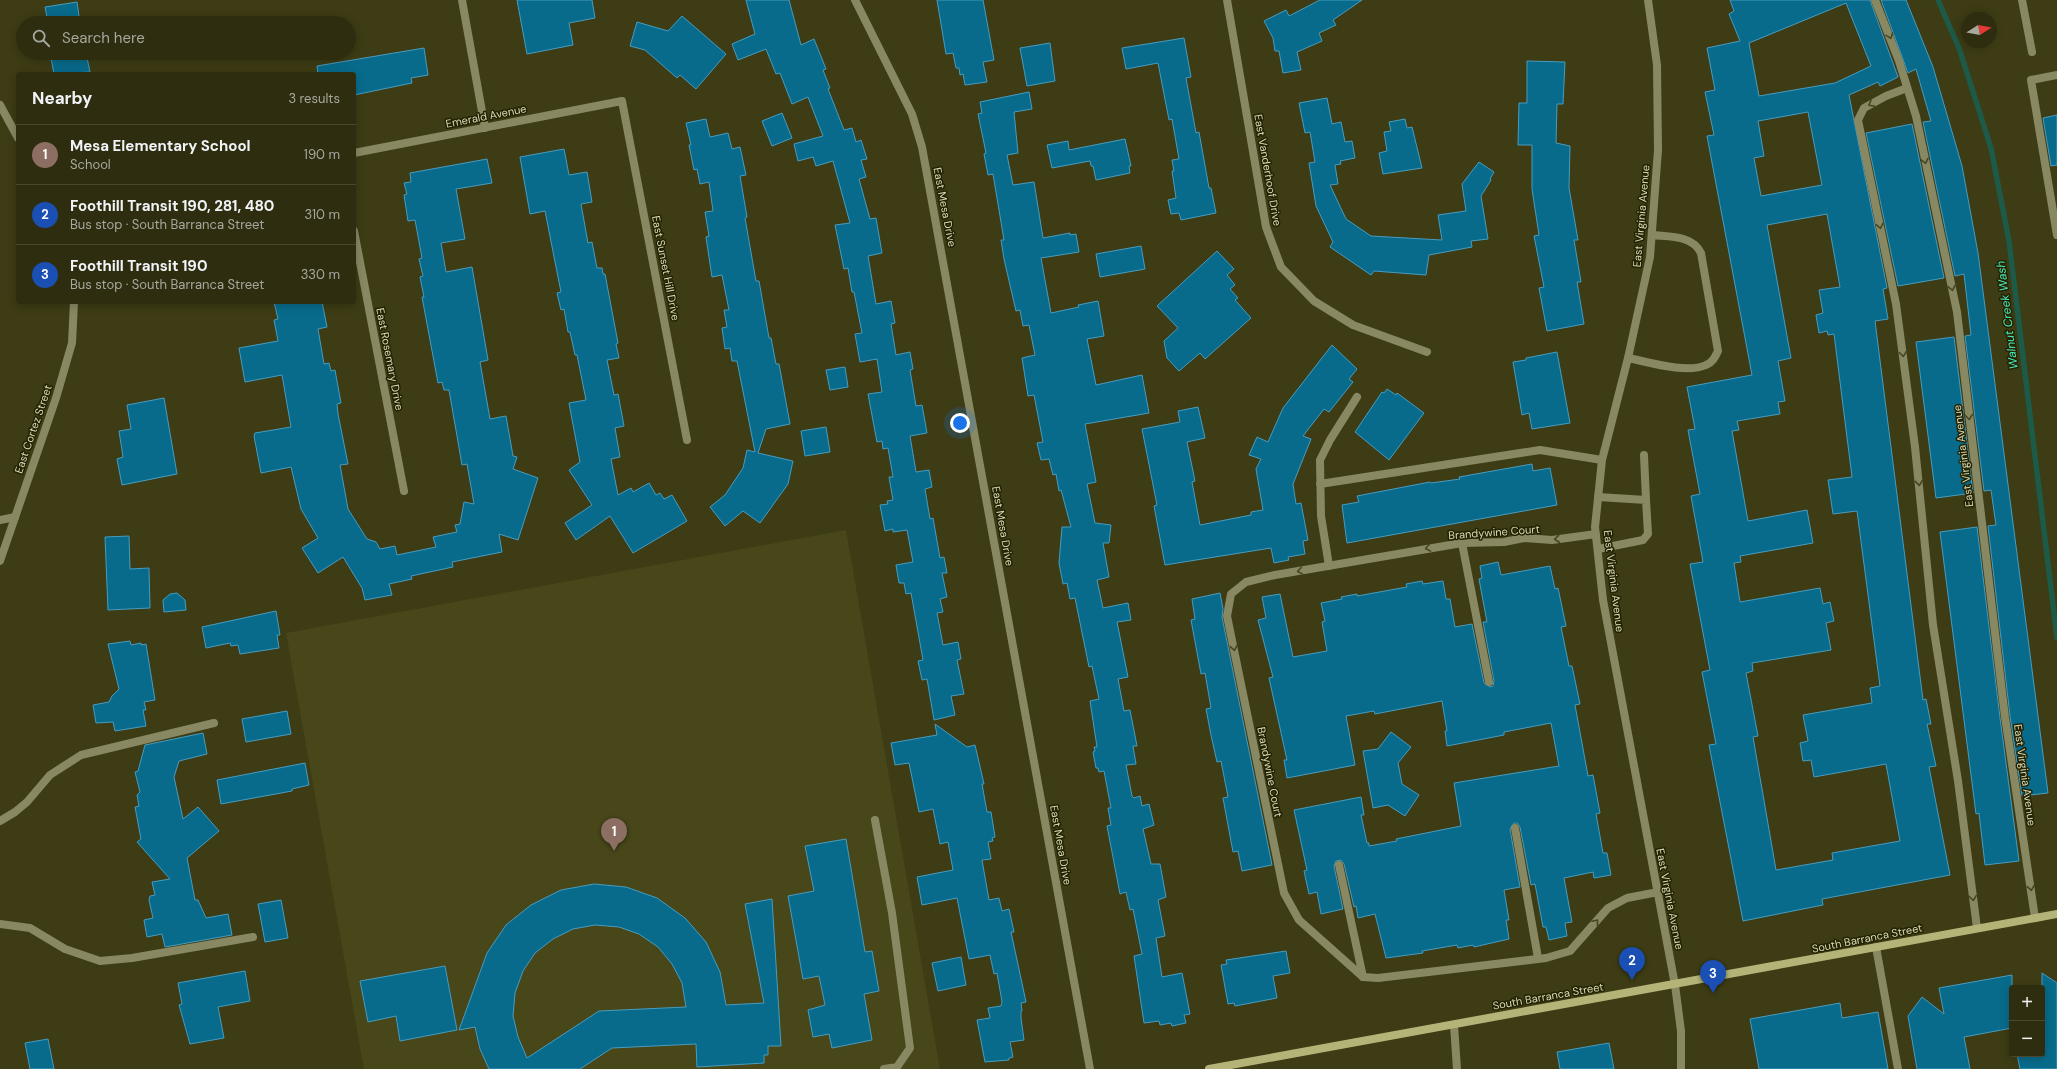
<!DOCTYPE html>
<html lang="en">
<head>
<meta charset="utf-8">
<style>
  :root { --surface:#2e2d0f; --page:#363518; --text:#f1f3f6; --muted:#a7a89e; --line:#49492f; --accent:#db2777 }
  body { margin:0; font-family:"DM Sans",sans-serif; background:var(--page); color:var(--text) }
  .controls { position:absolute; right:12px; bottom:12px; display:grid; overflow:hidden; border-radius:4px; box-shadow:0 2px 10px #0003 }
  .controls button { width:36px; height:36px; display:grid; place-items:center; padding:0; border:0; border-bottom:1px solid var(--line); background:var(--surface); color:var(--text); font:20px sans-serif }
  .compass { position:absolute; left:1961px; top:12px; width:36px; height:36px; border-radius:50%; background:var(--surface); box-shadow:0 2px 10px #0003; rotate:79deg }
  .you { position:absolute; left:960px; top:423px; width:14px; height:14px; margin:-10px; border:3px solid #fff; border-radius:50%; background:#1a73e8; box-shadow:0 0 0 6px #1a73e833 }
  .badge { display:grid; place-items:center; width:26px; height:26px; border-radius:50%; background:var(--accent); color:#fff; font-size:13px; font-weight:700 }
  .pin { position:absolute; translate:-50% -33px; filter:drop-shadow(0 1px 2px #0008) }
  .pin::after { content:''; position:absolute; top:21px; width:14px; height:12px; background:inherit; clip-path:polygon(0 0,100% 0,50% 100%) }
  .list { margin:0; padding:0; list-style:none }
  h2 { display:flex; justify-content:space-between; align-items:center; height:52px; margin:0; padding:0 16px; font-size:17px }
  h2 small { font-size:13px; font-weight:400; color:var(--muted) }
  .list li { display:grid; grid-template-columns:26px 1fr auto; gap:12px; align-items:center; box-sizing:border-box; height:60px; padding:0 16px; border-top:1px solid var(--line) }
  .list b { display:block; font-size:15px; white-space:nowrap }
  .list p { margin:0; font-size:13px; white-space:nowrap; color:var(--muted) }
  .list em { font-size:13px; font-style:normal; color:var(--muted) }
  .icon { flex:none; width:22px; height:22px; fill:none; stroke:currentColor; stroke-width:2; stroke-linecap:round; stroke-linejoin:round }
  .map { position:relative; flex:none; width:2057px; height:1069px; overflow:hidden }
  .search { position:absolute; background:var(--surface); box-shadow:0 2px 10px #0003; left:16px; top:16px; width:340px; height:44px; display:flex; align-items:center; gap:10px; box-sizing:border-box; padding:0 14px; border-radius:22px; color:var(--muted); font-size:15px }
  .panel { position:absolute; background:var(--surface); box-shadow:0 2px 10px #0003; left:16px; top:72px; width:340px; height:232px; border-radius:4px }
  .map>svg:first-child { display:block }
</style>
</head>
<body>
<div class="map">
<svg width="2057" height="1069" viewBox="0 0 2057 1069">
  <rect width="100%" height="100%" fill="#3d3c14"/>
  <path fill="#47471a" d="M846,530l94,539h-576l-78,-436z"/>
  <g fill="none" stroke-linecap="round" stroke-linejoin="round">
    <path stroke="#1d5a47" stroke-width="5.5" d="M1938,0l21,48 32,100 18,93 48,397"/>
  </g>
  <path fill="#086b8b" stroke="#479cc0" fill-rule="evenodd" d="M517,0h75l3,18 -26,5 4,22 -46,9z
    M746,0h43l12,45 13,-6 12,30 -3,1 7,18 -2,1 16,41 8,-2 4,14 5,-2 6,19 -6,1 5,17 -7,2 11,40 6,-1 6,35 -14,3 8,48 15,-3 4,22 -4,1 5,31 14,-3 3,17 -3,1 6,36 6,-1 5,28 -17,3 6,36 13,-2 3,17 -7,2 5,30 3,-1 7,40 4,-1 3,16h-5l5,24 -7,2 3,13 -6,1 6,32 15,-3 3,17 -4,1 7,34 -13,2 4,19 -21,5 -7,-41 -5,1 -4,-19 5,-1 -12,-67 -5,1 -2,-11h-5l-3,-18 17,-3 -6,-32 -14,2v-3l-8,2 -5,-26 8,-1 -1,-3 6,-1 -4,-23h4l-5,-29 -5,1 -1,-8 -5,1 -9,-48 14,-2 -5,-33 -17,3 -5,-28 7,-1 -8,-41h-2l-4,-24 -4,1 -9,-44 15,-2 -17,-62 -17,5 -3,-9 -15,4 -4,-17 29,-8 -15,-39 -16,7 -12,-31 -4,1 -10,-25 -28,11 -6,-16 23,-10z
    M937,0h46l11,60 -11,2 4,20 -22,3 -2,-11 -3,1 -1,-7h-3l-3,-15 -7,1z
    M1320,0h42l-29,20 3,5 -17,8 3,8 -25,11 4,18 -18,3 -4,-22h-4l-2,-13 -9,-17 22,-11 3,6z
    M1730,0h140l28,77 -18,9 -2,-4 -29,13 38,193 -4,1 5,30 -13,2 48,379 3,-1 5,25h-4l9,42 -7,1 21,108 -128,24 1,6 -80,16 -34,-176 7,-1 -14,-72 8,-2 -20,-106 13,-2 -12,-66 9,-2 -12,-64 7,-1 -8,-42 65,-12 -45,-239 7,-1 -9,-43 10,-2 -8,-42 33,-7 -11,-27 5,-3zM1846,3l25,63 -36,17 -76,13 -10,-53zM1808,112l14,73 -61,11 -7,-38 10,-2 -6,-35zM1827,214l13,73 -21,3 4,23 -7,2 3,18 8,-2 1,4 6,-1 18,143 -24,3 5,34 24,-3 23,175 -10,2 2,15 -69,12 5,26 -8,2 3,18 8,-1 3,17 72,-13 14,77 -68,12 1,7 -57,10 -23,-133 5,-1 -12,-63 7,-2 -1,-8 79,-13 -5,-27 8,-2 -4,-19 -7,2 -3,-16 -80,14 -6,-39 7,-1 -1,-6 73,-13 -6,-33 -59,11 -16,-90 7,-1 -2,-9 43,-7 -2,-12 7,-1 -7,-40 13,-3 -24,-133z
    M1881,0h25l27,67 29,99 16,87 70,540 -26,3 -12,-80 -22,-190 8,-1 -5,-35 -7,1 -19,-155 6,-1 -7,-61 -9,2 -32,-154 8,-1 -15,-52 -8,4z
    M77,2l3,21h-32l-3,-16z
    M682,16l44,38 -30,35 -16,-14 -3,3 -32,-28 -15,-4 7,-24 31,9z
    M1184,38l7,39 -5,1 10,55 3,-1 10,56h2l5,25 -35,7 -2,-7 -8,1 -3,-14 8,-2 -4,-27h2l-2,-11 7,-1 -7,-40 -3,1 -11,-57 -32,6 -4,-21z
    M1050,43l5,38 -28,5 -7,-38z
    M424,48l4,27 -17,3 1,5 -58,12v-21h-36l-1,-8z
    M50,53h36l4,19 -36,2z
    M1527,61l38,1 -2,42h-6l-1,39 14,3 -1,42 9,52h-4l7,42h-4l7,42 -37,7 -8,-43 5,-1 -10,-51 5,-1 -7,-46v-44h-14l1,-42h8z
    M1029,92l3,17 -18,3 4,41 -11,2 6,30 21,-3 9,56 27,-5v2l6,-1 3,18 -38,6 10,55 28,-6 -1,-2 20,-4 6,35 -17,3 9,46 46,-10 7,38 -64,11 11,58 -9,2 8,39 16,2 -2,18h-6l6,34 -12,3 6,28 25,-5 3,17 -14,2 11,55 -10,2 6,32 6,-1 7,36h-4l3,18 -10,1 6,31 2,2 6,-2 2,10 7,-2 5,21 -11,4 8,35h9l6,33 -8,3 7,36 -9,2 6,39 20,-4 8,41 -6,1 2,8 -14,3 -1,-3 -11,2 -1,-4 -15,2 -10,-67 8,-2 -9,-45 -3,1 -4,-18 -6,2 -13,-68 4,-1 -3,-17h3l-7,-37 -5,1 -1,-4h-2l-3,-16 2,-1 -1,-4h3l-7,-46 9,-2 -7,-33 -3,1 -14,-69 -5,1 -3,-16 -4,1 -4,-21 3,-36h9l-10,-37 -2,1 -3,-17 -3,1 -4,-16 -8,1 -4,-17 6,-1 -9,-47 -6,1 -6,-38 13,-3 -6,-30 -6,1 -3,-16 -4,1 -12,-52 -3,-19h3l-11,-66 -5,1 -4,-21 2,-1 -8,-39 4,-1 -2,-11z
    M1327,98l5,26 9,-2 4,20 7,-1 3,17 -15,3 1,3 -6,1 3,19 -8,1 16,34 25,17 71,4 -4,-25 28,-4 -4,-27 17,-22 15,10 -4,7 1,1 -10,16 7,43 -17,2 1,6 -43,8 -3,20 -52,-4 -3,4 -41,-28 3,-5 -17,-36 -7,-43 6,-1 -5,-30 -5,1 -6,-30z
    M782,113l10,25 -20,8 -10,-25z
    M2057,115v50l-6,1 -8,-48z
    M706,119l4,18 18,-4 4,16 8,-2 6,28 -6,1 7,41 -2,1 11,63h3l10,57h2l5,26h3l11,60 -24,5 -8,24 35,8 -5,23 -28,39 -17,-12 -18,15 -15,-19 15,-12 18,-27 4,-18 8,2 -18,-91h-5l-2,-13 -5,1 -3,-21 5,-1 -3,-17h5l-7,-35 -10,2 -6,-40 3,-1 -4,-24 8,-1 -4,-29 -9,2 -3,-15 -3,1 -5,-25h2l-5,-22z
    M1405,119l2,9 5,-1 10,41 -39,6 -4,-21 8,-2 -3,-19 7,-1 -2,-9z
    M1912,124l32,154 -46,8 -32,-153z
    M1125,139l6,27h-2l1,7 -34,7 -3,-14h-2l-1,-5 -38,7 -5,-23 21,-4 1,9z
    M564,149l5,26 18,-3 5,30 -11,2 7,39 4,-1 5,26h5l1,6h2l13,69 -2,1 3,14 -12,2 7,35 4,-1 6,32 -9,2 5,29 -9,2 7,36 13,-7 2,4 16,-9 7,12 4,-2 4,6 8,-4 15,26 -54,32 -23,-37 -34,24 -11,-17 27,-18 -23,-35 11,-8 -11,-59 17,-3 -9,-45h-2l-5,-23h-2l-4,-23 -3,1 -4,-17 4,-1 -16,-81 -15,3 -10,-57z
    M487,159l5,24 -36,6 9,50 -24,4 5,29 26,-5 16,93 -8,2 10,57 16,-3 7,40 4,1 -4,12 25,9 -20,62 -19,-6 3,18 -50,10 1,5 -42,9 1,3 -23,5 3,11 -27,5 -3,-12 -19,-31 -25,16 -16,-25 16,-10 -17,-29 -10,-42 -30,6 -7,-37 1,-3 36,-6 -9,-52 -37,7 -6,-34 39,-7 -4,-21 4,-1 -4,-17h48l5,25 -9,2 6,35 5,-1 2,8 4,-1 6,33 -4,1 1,10 10,50 -8,1 8,44 19,30 9,3 4,7 15,-3 2,9 39,-8 -3,-10 24,-5 -2,-7 5,-1 4,-22 10,2 -7,-40 -5,1 -13,-75h-5l-2,-8 -4,1 -16,-86h2l-4,-20 3,-1 -4,-17 3,-1 -7,-38 -7,1 -4,-26 3,-1 -3,-11 7,-1 -1,-9z
    M1141,246l4,23 -45,8 -4,-23z
    M1217,251l17,18 -7,6 8,10 -5,4 8,9 -3,2 16,18 -46,41 -5,-6 -21,18 -12,-13 -3,-17 14,-13 -21,-22z
    M1954,337l19,156 -37,5 -20,-156z
    M1332,345l25,24 -8,10 4,3 -24,30 -5,-3 -21,27 8,3 -18,45 3,20 5,-1 7,37 -5,1 2,13 -17,3 1,3 -15,3 -3,-15 -106,17 -11,-59 3,-1 -15,-76 38,-7 -2,-11 20,-4 7,31 -18,4 8,39 -3,1 8,43 51,-10v-3l12,-2 -7,-41 5,-10 -12,-4 8,-18 11,5 15,-34z
    M1557,352l13,71 -38,6 -3,-16 -7,2 -9,-53 13,-2v-2z
    M845,367l3,20 -18,3 -4,-20z
    M1387,389l9,6 1,-2 27,20 -35,47 -34,-28 27,-40 2,1z
    M164,398l13,76 -55,11 -5,-26 6,-2 -4,-26 12,-2 -4,-24z
    M826,427l4,25 -25,4 -4,-25z
    M1532,464l1,7 17,-3 7,37 -210,38 -5,-38 17,-3 -2,-6 73,-14 1,1 29,-4 -1,-2z
    M1977,527l23,191 19,143 -34,4 -6,-52 -3,1 -36,-282z
    M129,536l1,33 19,-1 1,40 -42,2 -3,-73z
    M1498,562l3,13 49,-9 5,23 3,-1 8,38 -5,1 8,39h3l8,38 -5,1 13,71 5,-1 7,38 -4,1 7,39h4l4,22 -17,3 -1,-6 -29,6 8,44 -7,1 2,13 -18,4 -3,-13h-3l-8,-43 -4,1 -11,-58 -3,-4h-3l-4,6 10,58 -16,3 5,30h-3l3,19 -35,8 -1,-2 -15,3 -1,-3 -35,6 1,2 -37,5 -11,-44 -17,4 -2,-12 -2,1 -10,-43 -3,-4 -5,1 -2,5 9,43 -22,5 -4,-22 -8,2 -5,-23 3,-1 -13,-60 67,-13 3,18h-3l6,28h2v3l28,-5 -1,-2 65,-13 -7,-43 105,-17 -8,-43 -47,9v3l-57,11 -2,-15h2l-5,-30 -67,13 -1,-3 -28,5 9,49 -68,13 -3,-18h3l-18,-82 4,-1 -15,-57 8,-2 -4,-21 18,-3 13,63 34,-6 -5,-29 3,-1 -4,-18 21,-4 -1,-2 16,-3v2l50,-9 -1,-3 16,-3 1,3 20,-3 3,18h4l5,28 17,-3 12,59 6,4 3,-1 1,-5 -11,-59h4l-8,-43 3,-1 -2,-12z
    M177,593l8,7 1,10 -22,2 -1,-12 7,-6z
    M1220,593l3,16 -1,8 50,248 -30,6 -4,-20 -5,1 -10,-54 5,-1 -7,-36 -4,1 -6,-27 -5,-26 5,-1 -6,-35 -4,1 -10,-54 4,-1 -3,-20z
    M276,611l4,24h-3l2,13 -39,6 -2,-9 -7,1 -1,-3 -24,5 -4,-21z
    M130,641l1,4 10,-2v2l5,-1 9,56 -11,2 2,8h-3l3,16 -31,5 -2,-9 -17,1 -3,-18 16,-3 3,-6 7,-7 -11,-45z
    M287,711l4,23 -45,8 -4,-23z
    M935,724l32,23 8,-2 9,39h-2l5,28h4l4,25 -3,1 1,3 -5,1 3,17 -9,1 7,40 10,-2 3,13 7,-2 5,23h-3l15,70 -5,1 1,8h-1v7l3,22 -14,2 3,15 -4,1v2l-24,2 -8,-42 13,-2 -2,-10 13,-2 1,-4 -5,-29 -3,1 -4,-19 -21,4 -12,-61 -35,7 -5,-28 36,-7 -5,-28 -8,2 -7,-35 -14,3 -10,-49 -14,2 -4,-22 46,-8z
    M1391,732l20,15 -13,16 4,21 17,11 -14,21 -17,-11 -15,3 -10,-57 15,-2z
    M203,733l4,21 -28,7 -5,16 9,42 15,-12 21,24 -32,27 8,42h3l8,18 22,-4 4,21 -67,12 -3,-13 -15,3 -3,-17 9,-2 -4,-18 1,-4 5,-1 -3,-13 18,-3 -33,-37 4,-3 -6,-32 4,-1 -2,-11 3,-3 -5,-20 3,-1 7,-26z
    M305,763l4,22 -17,4v2l-71,13 -4,-24z
    M846,839l19,113 7,-1 7,40 -15,3 8,46 -40,8 -3,-14 -16,3 -5,-27 17,-5 -6,-29 -16,3 -15,-83 26,-5 -9,-45z
    M594,884l32,3 31,11 28,20 21,24 14,30 6,33 38,-2 -19,-99 27,-5 9,147h-13v9h-4v8l-67,4 -1,-23 -84,4 -32,21h-91l-9,-20 -5,-22 -16,3 28,-77 19,-28 25,-20 30,-15zM595,925l24,2 20,7 19,13 14,17 10,19 4,24 -87,4 -72,47 -9,-21 -5,-21 2,-23 8,-22 12,-18 18,-14 20,-10z
    M281,900l7,38 -23,4 -7,-38z
    M1286,951l4,22 -17,3 4,22 -42,8 -1,-3 -6,1 -7,-39 6,-1 -1,-4z
    M961,957l5,28 -28,6 -6,-28z
    M445,966l12,64 -57,11 -4,-25 -28,6 -8,-41z
    M245,971l5,30 -32,6 6,31 -34,6 -11,-39 3,-1 -4,-21z
    M2042,973l15,10v86h-37l-3,-15h25z
    M2012,975v53l-48,9 6,32h-53l-9,-53 14,-19 22,17 -5,-26z
    M1840,1003l2,15 36,-6 10,57h-129l-9,-50z
    M48,1039l6,30h-24l-5,-26z
    M1609,1043l5,26h-54l-3,-17z"/>
  <g fill="none" stroke-linecap="round" stroke-linejoin="round">
    <path stroke="#888863" stroke-width="8" d="M2022,0l10,52
      M2057,75l-26,5 26,155
      M1907,88l-21,8 -22,12 -6,12 38,184 19,143 18,178 25,156 19,147
      M1628,358c20,4 59,16 78,7 7,-3 9,-8 12,-14l-17,-98c-9,-18 -31,-16 -49,-18
      M1598,497l48,3 -2,-45
      M1462,543l27,139
      M1598,549l45,-9 5,-6 -2,-34
      M875,820l17,93 18,135 -13,19
      M0,821l15,-9 12,-10 23,-27 31,-20 133,-32
      M1515,828l23,130
      M1339,865l24,112
      M0,924l30,4 35,21 35,12 32,-3 121,-21
      M1876,947l22,122
      M1454,1025l3,44
      M884,1069l13,-2v2"/>
    <path stroke="#888863" stroke-width="8" d="M462,0l23,128
      M855,0l57,114 10,33 168,922
      M1227,0l39,227 15,40 33,34 39,24 74,27
      M1648,0l9,65 1,85 -8,107 -22,101 -26,102 -7,67 8,73 72,385
      M1875,0l24,61 17,55 41,196 48,405 30,201
      M354,153l268,-52 65,339
      M354,231l50,260
      M1320,484l220,-34 62,10
      M0,520l15,-3
      M1596,534l-44,6 -28,-2 -20,4 -42,1 -187,32 -29,7 -15,12 -4,22 57,277 15,27 64,57 15,1 168,-20 24,-7 38,-43 19,-10 31,-6
      M1329,566l-8,-50 -1,-56 10,-20 27,-43"/>
    <path stroke="#888863" stroke-width="8" d="M0,105l18,33
      M0,561l56,-163 16,-55 2,-41
      M1675,985l6,46v38"/>
    <path stroke="#b4b478" stroke-width="8" d="M1209,1069l848,-155"/>
  </g>
  <defs><path id="oneway-chevron" d="M-2-3.5L2.5 0L-2 3.5" fill="none" stroke-width="1.6" stroke-linecap="round" stroke-linejoin="round"/></defs>
  <g stroke="#464625">
    <use href="#oneway-chevron" transform="translate(1890 36) rotate(70)"/>
    <use href="#oneway-chevron" transform="translate(1871 104) rotate(151)"/>
    <use href="#oneway-chevron" transform="translate(1925 161) rotate(78)"/>
    <use href="#oneway-chevron" transform="translate(1880 226) rotate(79)"/>
    <use href="#oneway-chevron" transform="translate(1952 288) rotate(78)"/>
    <use href="#oneway-chevron" transform="translate(1903 354) rotate(82)"/>
    <use href="#oneway-chevron" transform="translate(1969 417) rotate(83)"/>
    <use href="#oneway-chevron" transform="translate(1919 483) rotate(84)"/>
    <use href="#oneway-chevron" transform="translate(1557 539) rotate(174)"/>
    <use href="#oneway-chevron" transform="translate(1428 548) rotate(170)"/>
    <use href="#oneway-chevron" transform="translate(1300 571) rotate(170)"/>
    <use href="#oneway-chevron" transform="translate(1234 648) rotate(79)"/>
    <use href="#oneway-chevron" transform="translate(2031 888) rotate(81)"/>
    <use href="#oneway-chevron" transform="translate(1973 898) rotate(83)"/>
    <use href="#oneway-chevron" transform="translate(1596 922) rotate(-50)"/>
  </g>
  <g text-anchor="middle" dominant-baseline="central" stroke-width="3" stroke-linejoin="round" paint-order="stroke">
    <g font-size="11" fill="#d9dab5" stroke="#232303">
      <text transform="translate(486 116) rotate(-11)">Emerald Avenue</text>
      <text transform="translate(1268 170) rotate(80)">East Vanderhoof Drive</text>
      <text transform="translate(945 207) rotate(79)">East Mesa Drive</text>
      <text transform="translate(1641 216) rotate(-85)">East Virginia Avenue</text>
      <text transform="translate(666 268) rotate(79)">East Sunset Hill Drive</text>
      <text transform="translate(390 359) rotate(79)">East Rosemary Drive</text>
      <text transform="translate(33 429) rotate(-71)">East Cortez Street</text>
      <text transform="translate(1963 456) rotate(-97)">East Virginia Avenue</text>
      <text transform="translate(1003 526) rotate(80)">East Mesa Drive</text>
      <text transform="translate(1494 532) rotate(-4)">Brandywine Court</text>
      <text transform="translate(1614 581) rotate(83)">East Virginia Avenue</text>
      <text transform="translate(1270 772) rotate(79)">Brandywine Court</text>
      <text transform="translate(2025 775) rotate(82)">East Virginia Avenue</text>
      <text transform="translate(1061 845) rotate(80)">East Mesa Drive</text>
      <text transform="translate(1670 899) rotate(79)">East Virginia Avenue</text>
      <text transform="translate(1867 938) rotate(-11)">South Barranca Street</text>
      <text transform="translate(1548 996) rotate(-10)">South Barranca Street</text>
    </g>
    <g font-size="12" font-style="italic" fill="#48e7b7" stroke="#232303">
      <text transform="translate(2007 315) rotate(-97)">Walnut Creek Wash</text>
    </g>
  </g>
</svg>
<div class="controls">
<button>+</button>
<button>−</button>
</div>
<svg class="compass" viewBox="-18 -18 36 36"><path d="M0-13l5 13h-10z" fill="#e53935"/><path d="M0 13l5-13h-10z" fill="#a7a89e"/></svg>
<div class="you"></div>
<div class="pin badge" style="left:614px;top:851px;background:#8d6e63">1</div>
<div class="pin badge" style="left:1632px;top:980px;background:#1a4fb4">2</div>
<div class="pin badge" style="left:1713px;top:993px;background:#1a4fb4">3</div>
<div class="search"><svg class="icon" aria-label="search" viewBox="0 0 24 24"><circle cx="10" cy="10" r="6"/><path d="M15 15l6 6"/></svg>Search here</div>
<section class="panel">
<h2>Nearby<small>3 results</small></h2>
<ul class="list">
<li><span class="badge" style="background:#8d6e63">1</span><div><b>Mesa Elementary School</b><p>School</p></div><em>190 m</em></li>
<li><span class="badge" style="background:#1a4fb4">2</span><div><b>Foothill Transit 190, 281, 480</b><p>Bus stop · South Barranca Street</p></div><em>310 m</em></li>
<li><span class="badge" style="background:#1a4fb4">3</span><div><b>Foothill Transit 190</b><p>Bus stop · South Barranca Street</p></div><em>330 m</em></li>
</ul>
</section>
</div>
</body>
</html>
